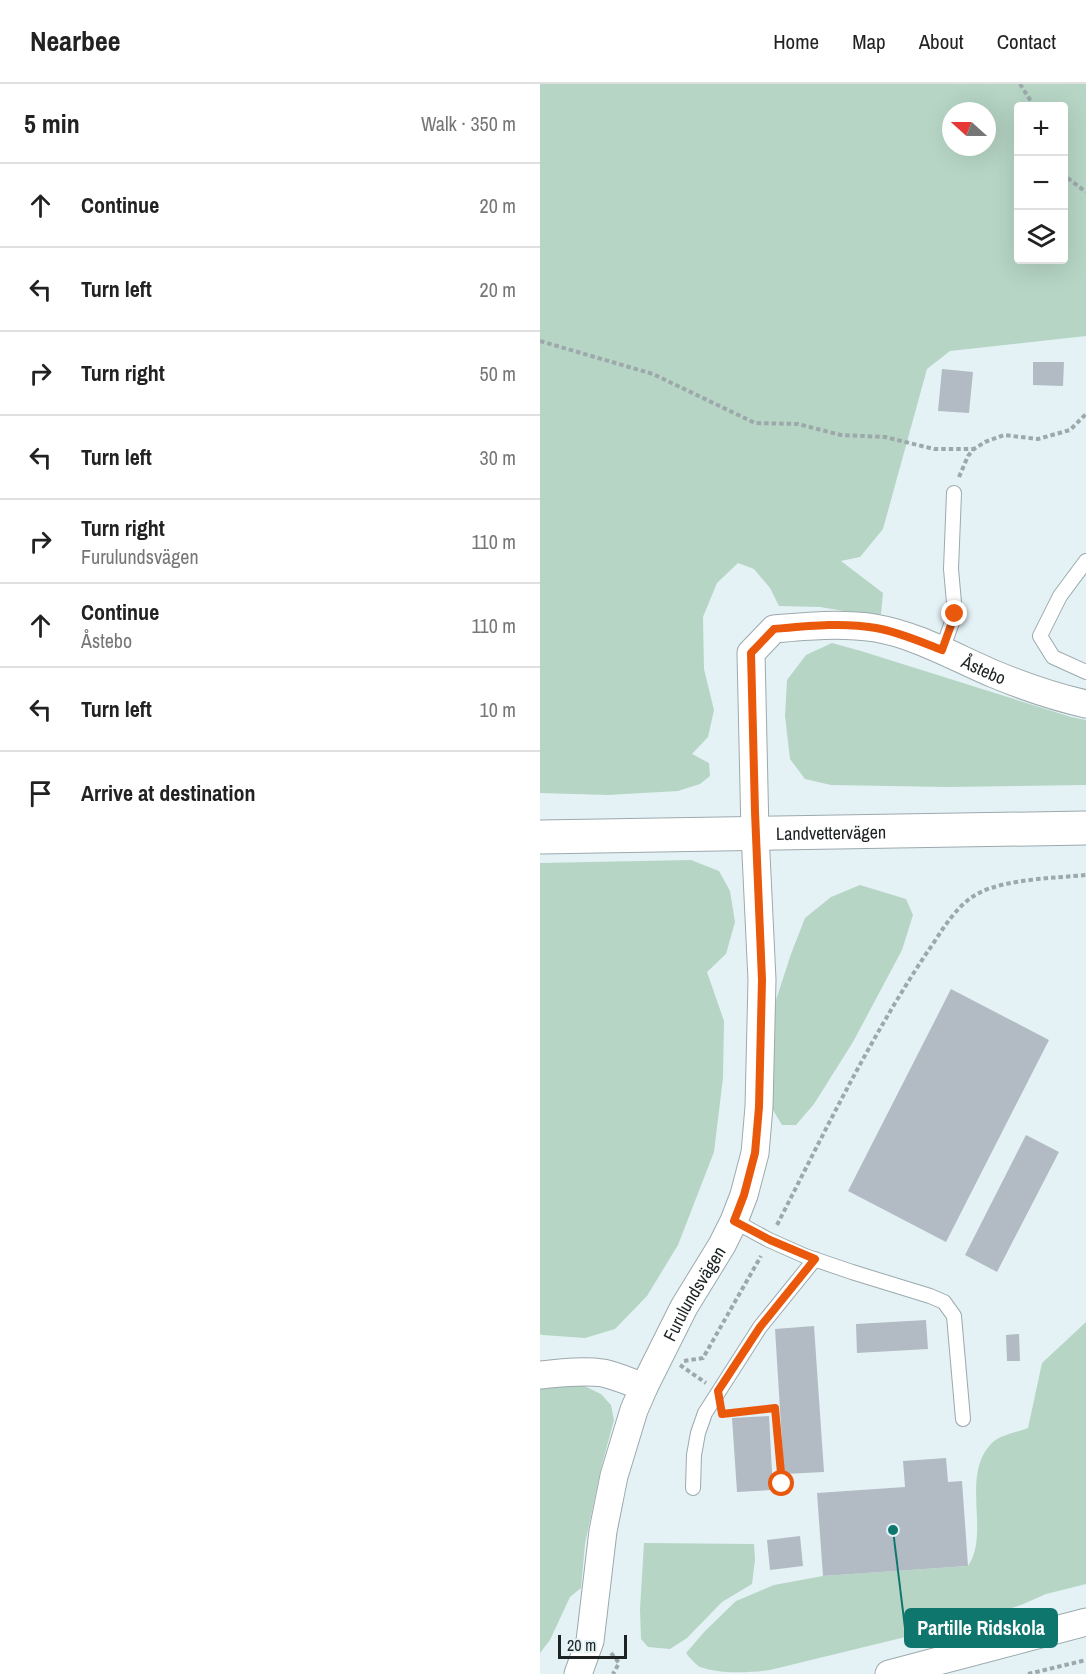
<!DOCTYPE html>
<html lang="en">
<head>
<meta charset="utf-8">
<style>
  :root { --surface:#fff; --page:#f2f2f2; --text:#222; --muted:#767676; --line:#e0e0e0 }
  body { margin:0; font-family:"Archivo Narrow",sans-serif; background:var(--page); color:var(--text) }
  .controls { position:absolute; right:18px; top:18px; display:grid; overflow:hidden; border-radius:6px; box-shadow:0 6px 24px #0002 }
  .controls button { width:54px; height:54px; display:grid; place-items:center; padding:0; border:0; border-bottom:2px solid var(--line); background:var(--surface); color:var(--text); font:30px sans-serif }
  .compass { position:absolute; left:402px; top:18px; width:54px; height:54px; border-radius:50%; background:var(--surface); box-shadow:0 6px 24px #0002; rotate:291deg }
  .scale { position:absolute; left:18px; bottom:15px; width:69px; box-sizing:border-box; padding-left:6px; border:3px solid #1d2223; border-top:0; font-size:16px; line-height:21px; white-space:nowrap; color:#1d2223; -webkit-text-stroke:4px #e4f2f6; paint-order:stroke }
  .stop { position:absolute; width:18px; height:18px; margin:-14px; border:4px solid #ea580c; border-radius:50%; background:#fff }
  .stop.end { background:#ea580c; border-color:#fff; box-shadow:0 2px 6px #0008 }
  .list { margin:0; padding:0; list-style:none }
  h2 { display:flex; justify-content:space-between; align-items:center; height:78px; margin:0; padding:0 24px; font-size:26px }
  h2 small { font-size:20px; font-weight:400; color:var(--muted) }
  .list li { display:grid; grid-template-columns:39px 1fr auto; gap:18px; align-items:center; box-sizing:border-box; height:84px; padding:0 24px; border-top:2px solid var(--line) }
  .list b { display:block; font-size:22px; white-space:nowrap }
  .list p { margin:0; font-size:20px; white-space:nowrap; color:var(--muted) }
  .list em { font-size:20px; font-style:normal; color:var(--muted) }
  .icon { flex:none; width:33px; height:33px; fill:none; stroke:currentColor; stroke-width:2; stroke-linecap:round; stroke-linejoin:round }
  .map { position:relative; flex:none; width:546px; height:1590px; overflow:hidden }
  header { display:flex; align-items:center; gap:36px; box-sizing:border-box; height:84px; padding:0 30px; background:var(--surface); border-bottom:2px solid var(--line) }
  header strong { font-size:28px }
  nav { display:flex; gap:33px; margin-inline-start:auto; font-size:21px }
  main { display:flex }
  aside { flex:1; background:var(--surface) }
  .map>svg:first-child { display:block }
</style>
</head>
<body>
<header>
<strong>Nearbee</strong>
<nav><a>Home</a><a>Map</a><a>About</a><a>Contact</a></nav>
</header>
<main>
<aside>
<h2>5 min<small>Walk · 350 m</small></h2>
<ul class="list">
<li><svg class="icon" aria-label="ahead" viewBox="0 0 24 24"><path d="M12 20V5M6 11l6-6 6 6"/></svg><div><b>Continue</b></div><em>20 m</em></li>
<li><svg class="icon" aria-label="left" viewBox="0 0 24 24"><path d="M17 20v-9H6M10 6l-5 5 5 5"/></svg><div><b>Turn left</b></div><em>20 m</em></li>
<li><svg class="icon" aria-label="right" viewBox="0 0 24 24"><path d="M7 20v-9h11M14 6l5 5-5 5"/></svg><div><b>Turn right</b></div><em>50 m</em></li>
<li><svg class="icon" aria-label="left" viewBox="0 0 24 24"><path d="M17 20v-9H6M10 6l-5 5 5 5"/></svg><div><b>Turn left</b></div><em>30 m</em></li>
<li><svg class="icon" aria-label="right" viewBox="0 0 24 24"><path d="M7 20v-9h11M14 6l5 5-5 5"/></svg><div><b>Turn right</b><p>Furulundsvägen</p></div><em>110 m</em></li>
<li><svg class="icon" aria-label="ahead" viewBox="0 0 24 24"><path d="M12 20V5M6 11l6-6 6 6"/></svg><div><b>Continue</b><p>Åstebo</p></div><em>110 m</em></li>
<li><svg class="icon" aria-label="left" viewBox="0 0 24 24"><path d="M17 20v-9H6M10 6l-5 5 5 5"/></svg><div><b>Turn left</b></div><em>10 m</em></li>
<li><svg class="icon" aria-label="arrive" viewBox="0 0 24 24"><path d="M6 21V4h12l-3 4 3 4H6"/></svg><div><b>Arrive at destination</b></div></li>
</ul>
</aside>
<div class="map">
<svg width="546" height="1590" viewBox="0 0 546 1590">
  <rect width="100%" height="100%" fill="#e4f2f6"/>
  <path fill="#b6d5c5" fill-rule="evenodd" d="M0,0h546v252l-136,15 -23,18 -44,160 -23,28 -19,4 42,32 -2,21h-19l-42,-7 -41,-1 -9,-18 -16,-19 -16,-6 -21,20 -14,34 1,52 10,41 -6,27 -16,17 17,9 1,13 -10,8 -22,7 -70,4 -68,-2zM478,22h46v154h-46zM411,27h36v36h-36z
    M292,559l29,8 210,66 15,3v65l-139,2 -116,-2 -26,-6 -15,-20 -5,-43 2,-36 19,-25z
    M151,776l28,11 11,20 5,31 -9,32 -19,18 17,49 -1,57 -9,74 -36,93 -31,51 -32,33 -30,9 -43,-3 -2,-1v-471z
    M320,801l46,14 7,16 -11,35 -49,92 -39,62 -18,21h-14l-9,-15 -3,-51 5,-56 16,-49 14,-36 26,-21z
    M546,1238v262l-40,10 -25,11 -50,16 -201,49c-21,3 -51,4 -70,-3 -5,-3 -10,-9 -14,-14l19,-22 31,-30 38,-16 49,-9 145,-10c23,-33 -9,-92 25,-124 8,-7 25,-10 35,-14l14,-65z
    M0,1296l36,2 25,12 10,11 3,15 -13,48 -16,76 -4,44 -11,9 -20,43 -10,13z
    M104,1459l110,1 1,16 -3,24 -30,18 -35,36 -17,11 -22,-2 -7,-8 -1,-30z"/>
  <path fill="#b2bbc4" d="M493,278h31l-1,24 -30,-1z
    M402,285l31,3 -4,41 -31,-2z
    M411,905l98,51 -103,202 -98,-51z
    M486,1051l33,17 -62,120 -32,-17z
    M386,1236l2,29 -71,4 -1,-29z
    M274,1242l10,146 -40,2 -9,-145z
    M479,1250l1,27h-13l-1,-26z
    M229,1332l4,74 -36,2 -5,-74z
    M406,1374l2,24 14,-1 6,85 -145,10 -6,-83 88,-6 -2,-26z
    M260,1452l3,30 -33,4 -3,-30z"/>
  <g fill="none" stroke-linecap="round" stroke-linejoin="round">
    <g stroke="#9ca9ad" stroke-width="16">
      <path id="lane" d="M546,477l-26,35 -20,40 13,21 33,15
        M402,566l13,-36 -4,-45 3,-76
        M194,1137l35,19 36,16 47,16 78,24 14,6 10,14 9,103
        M153,1404l1,-33 4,-22 7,-20 55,-86 55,-68"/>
    </g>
    <g stroke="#9ca9ad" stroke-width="29">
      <g id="street">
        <path d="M0,1291c20,-2 43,-5 63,-2 14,3 27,9 41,14"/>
        <path id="s1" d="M38,1590l12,-33 13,-110 11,-55 20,-66 10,-23 40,-80 38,-62 12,-24 10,-26 11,-42 4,-46 3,-127 -7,-147 -4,-180 23,-24c33,-3 67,-6 101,-1 42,7 81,30 119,46 29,12 61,23 92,30"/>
        <path d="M349,1590l197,-52"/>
      </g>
    </g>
    <g stroke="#9ca9ad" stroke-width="35">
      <g id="secondary">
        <path id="s2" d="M0,753l546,-9"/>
      </g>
    </g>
    <path stroke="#9da8ab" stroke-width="4" stroke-dasharray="4.5 3" stroke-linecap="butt" d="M480,0l14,22
      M524,88l1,4 21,16
      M0,257l113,33 102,49 43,1 43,11 44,2 49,12h40
      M419,393l9,-21 6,-7 11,-7 19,-7 34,4 32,-9 16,-16
      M237,1141c47,-92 92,-185 149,-271 15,-21 29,-49 53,-61 27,-14 76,-15 107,-18
      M144,1277l19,-3 58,-102
      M140,1281l26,18
      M186,1330l49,-6 7,76
      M71,1569l8,10 -6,11
      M488,1590l58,-14"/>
    <use href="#lane" stroke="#fff" stroke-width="14"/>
    <use href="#street" stroke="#fff" stroke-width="27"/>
    <use href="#secondary" stroke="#fff" stroke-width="33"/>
  </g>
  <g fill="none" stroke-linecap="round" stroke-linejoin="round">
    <path stroke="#ea580c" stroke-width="8" d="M242,1400l-7,-76 -53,6 -4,-23 42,-64 55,-68 -45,-19 -36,-19 10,-26 11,-42 4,-46 3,-127 -7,-168 -4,-159 23,-24c33,-3 69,-7 102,-1 23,4 45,14 66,22l13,-36"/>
  </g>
  <g text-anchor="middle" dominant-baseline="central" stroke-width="6" stroke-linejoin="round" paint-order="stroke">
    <g font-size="18" fill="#1d2223" stroke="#e4f2f6">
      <text stroke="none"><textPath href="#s1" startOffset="1308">Åstebo</textPath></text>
      <text stroke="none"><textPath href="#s2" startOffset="291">Landvettervägen</textPath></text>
      <text stroke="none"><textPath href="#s1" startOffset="402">Furulundsvägen</textPath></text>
    </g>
  </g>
  <path fill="none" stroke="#0f766e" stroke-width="2" d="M353 1446L365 1544"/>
  <circle fill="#0f766e" stroke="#e4f2f6" stroke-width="2" cx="353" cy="1446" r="6"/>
  <rect fill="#0f766e" stroke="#0f766e" stroke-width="2" x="365" y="1525" width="152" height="38" rx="6"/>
  <g font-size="20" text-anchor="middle" font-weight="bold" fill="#fff">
    <text x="441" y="1551">Partille Ridskola</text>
  </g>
</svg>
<div class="controls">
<button>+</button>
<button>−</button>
<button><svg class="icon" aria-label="layers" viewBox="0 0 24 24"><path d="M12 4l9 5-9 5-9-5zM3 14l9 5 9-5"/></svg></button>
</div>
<svg class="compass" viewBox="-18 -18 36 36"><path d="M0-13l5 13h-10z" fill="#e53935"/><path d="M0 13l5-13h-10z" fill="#767676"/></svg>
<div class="scale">20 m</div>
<div class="stop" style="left:242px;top:1400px"></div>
<div class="stop end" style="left:415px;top:530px"></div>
</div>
</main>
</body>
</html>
